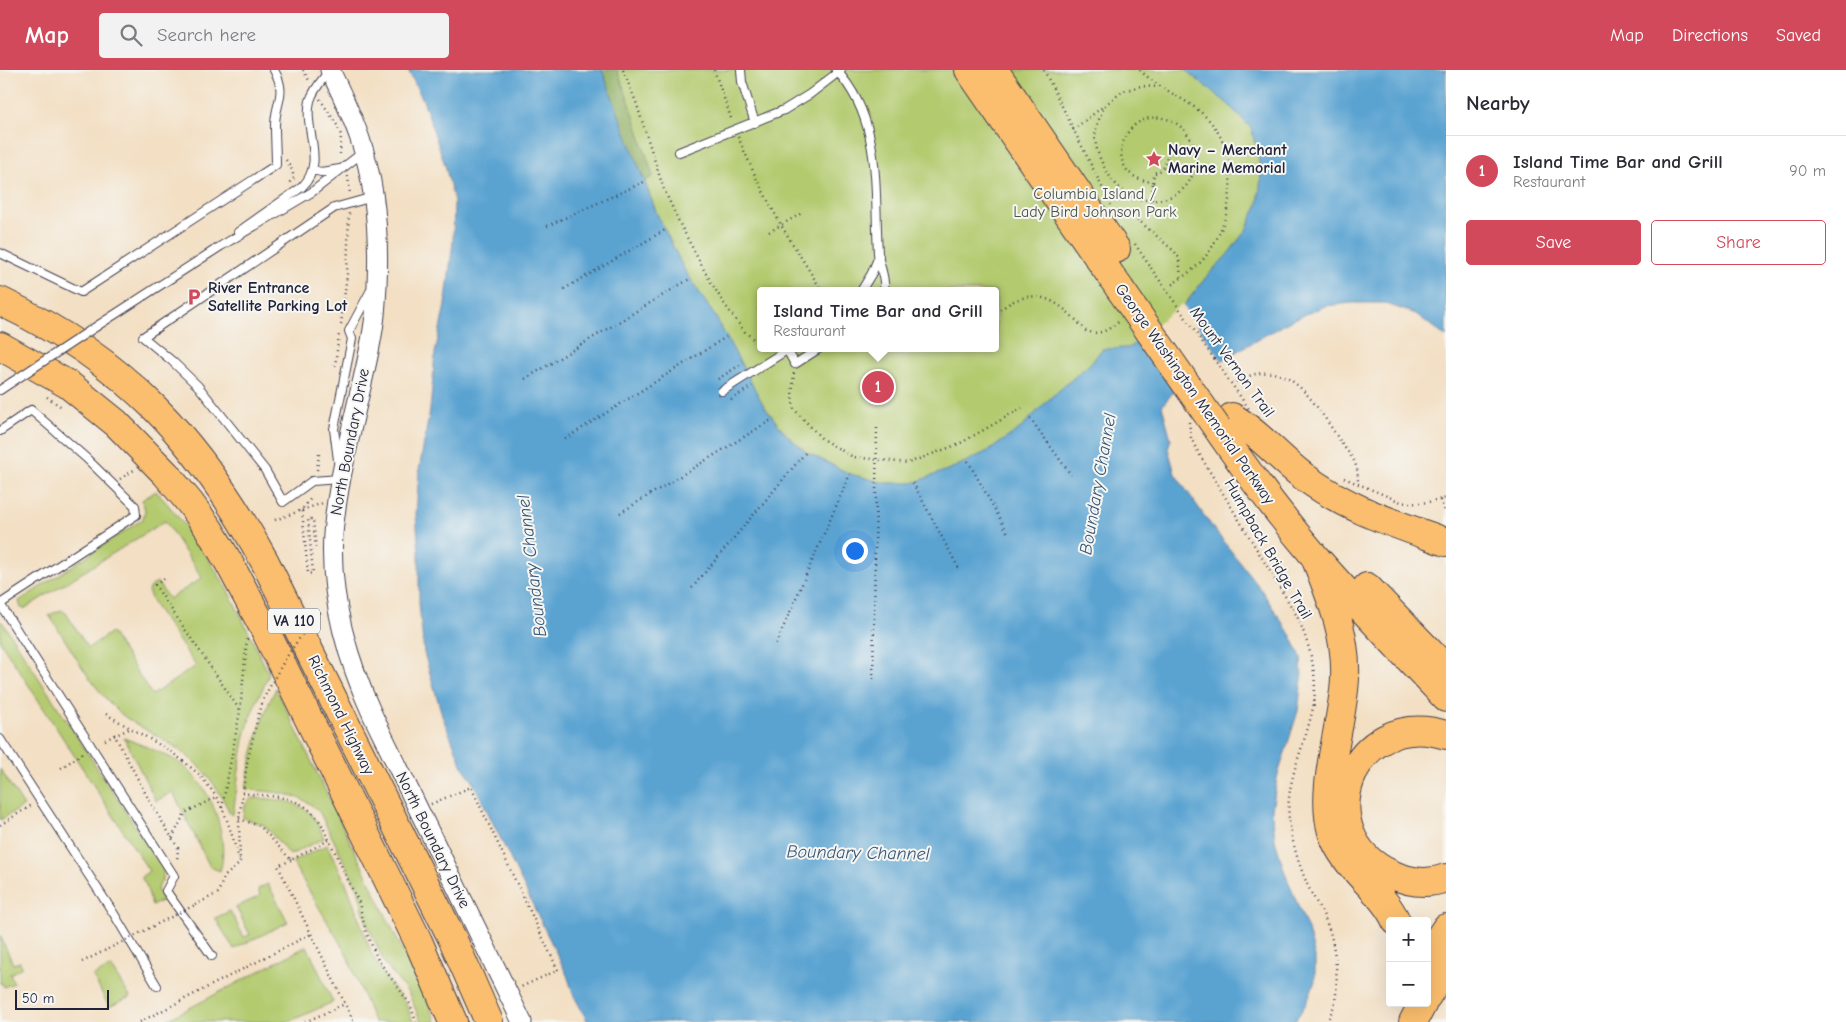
<!DOCTYPE html>
<html lang="en">
<head>
<meta charset="utf-8">
<style>
  :root { --surface:#fff; --page:#f2f2f3; --text:#2b2b33; --muted:#7c7c81; --line:#e1e1e2; --accent:#d1495b }
  body { margin:0; font-family:"Comic Neue",sans-serif; background:var(--page); color:var(--text) }
  .controls { position:absolute; right:15px; bottom:15px; display:grid; overflow:hidden; border-radius:5px; box-shadow:0 5px 20px #0002 }
  .controls button { width:45px; height:45px; display:grid; place-items:center; padding:0; border:0; border-bottom:1px solid var(--line); background:var(--surface); color:var(--text); font:25px sans-serif }
  .scale { position:absolute; left:15px; bottom:12px; width:94px; box-sizing:border-box; padding-left:5px; border:2px solid #22223b; border-top:0; font-size:14px; line-height:18px; white-space:nowrap; color:#22223b; -webkit-text-stroke:4px #f6f6f2; paint-order:stroke }
  .you { position:absolute; left:854px; top:480px; width:18px; height:18px; margin:-12px; border:4px solid #fff; border-radius:50%; background:#1a73e8; box-shadow:0 0 0 8px #1a73e833 }
  .badge { display:grid; place-items:center; width:32px; height:32px; border-radius:50%; background:var(--accent); color:#fff; font-size:16px; font-weight:700 }
  .pin { position:absolute; translate:-50% -50%; border:2px solid #fff; box-shadow:0 1px 5px #0006 }
  .popup { position:absolute; left:757px; top:217px; width:242px; height:65px; box-sizing:border-box; display:grid; place-content:center; border-radius:5px; background:var(--surface); filter:drop-shadow(0 1px 4px #0005); font-size:16px; white-space:nowrap; color:var(--muted) }
  .popup b { font-size:19px; color:var(--text) }
  .popup::after { content:''; position:absolute; left:50%; top:100%; margin-left:-10px; border:10px solid transparent; border-top-color:var(--surface) }
  .list { margin:0; padding:0; list-style:none }
  h2 { display:flex; justify-content:space-between; align-items:center; height:65px; margin:0; padding:0 20px; font-size:21px }
  h2 small { font-size:16px; font-weight:400; color:var(--muted) }
  .list li { display:grid; grid-template-columns:32px 1fr auto; gap:15px; align-items:center; box-sizing:border-box; height:70px; padding:0 20px; border-top:1px solid var(--line) }
  .list b { display:block; font-size:19px; white-space:nowrap }
  .list p { margin:0; font-size:16px; white-space:nowrap; color:var(--muted) }
  .list em { font-size:16px; font-style:normal; color:var(--muted) }
  .actions { display:flex; gap:10px; padding:15px 20px }
  .actions a { flex:1; padding:11px 0; border:1px solid var(--accent); border-radius:5px; text-align:center; font-size:18px; color:var(--accent) }
  .actions .main { background:var(--accent); color:#fff }
  .icon { flex:none; width:28px; height:28px; fill:none; stroke:currentColor; stroke-width:2; stroke-linecap:round; stroke-linejoin:round }
  .map { position:relative; flex:none; width:1446px; height:952px; overflow:hidden }
  header { display:flex; align-items:center; gap:30px; box-sizing:border-box; height:70px; padding:0 25px; background:var(--accent); color:#fff }
  header strong { font-size:24px }
  nav { display:flex; gap:28px; margin-inline-start:auto; font-size:18px }
  .search { width:350px; height:45px; background:var(--page); display:flex; align-items:center; gap:12px; box-sizing:border-box; padding:0 18px; border-radius:5px; color:var(--muted); font-size:19px }
  main { display:flex }
  aside { flex:1; background:var(--surface) }
  .map>svg:first-child { display:block }
</style>
</head>
<body>
<header>
<strong>Map</strong>
<div class="search"><svg class="icon" aria-label="search" viewBox="0 0 24 24"><circle cx="10" cy="10" r="6"/><path d="M15 15l6 6"/></svg>Search here</div>
<nav><a>Map</a><a>Directions</a><a>Saved</a></nav>
</header>
<main>
<div class="map">
<svg width="1446" height="952" viewBox="0 0 1446 952">
  <rect width="100%" height="100%" fill="#f6f6f2"/>
  <filter id="ink" filterUnits="userSpaceOnUse"><feTurbulence type="fractalNoise" baseFrequency=".02" numOctaves="2"/><feDisplacementMap in="SourceGraphic" scale="10" xChannelSelector="R" yChannelSelector="G"/><feConvolveMatrix kernelMatrix="1 2 1 2 8 2 1 2 1" color-interpolation-filters="sRGB"/></filter>
  <filter id="wash" filterUnits="userSpaceOnUse"><feTurbulence type="fractalNoise" baseFrequency=".0096" numOctaves="4" result="noise"/><feDisplacementMap in="SourceGraphic" scale="20" xChannelSelector="R" yChannelSelector="G"/><feGaussianBlur stdDeviation="1.12" result="paint"/><feColorMatrix in="noise" values="0 0 0 0 0 0 0 0 0 0 0 0 0 0 0 0 0 1.4 0 .05"/><feComposite in="paint" operator="in"/></filter>
  <g filter="url(#wash)">
    <rect width="100%" height="100%" fill="#f3dfc3"/>
    <path fill="#b3ca6e" stroke="#6a7654" fill-rule="evenodd" d="M602,0h583l42,33 24,25 7,26 3,24 -3,26 -12,26 -18,24 -21,22 -22,28 -56,44 -27,1 -9,12 -45,39 -26,27 -32,23 -35,17 -42,16h-28l-35,-9 -44,-22 -21,-19 -21,-27 -48,-88 -32,-49 -27,-55zM760,221h236v57h-236z
      M156,421c28,31 52,64 72,100 15,27 27,56 41,83 -6,15 -14,29 -19,44 -10,31 -12,64 -17,96l-2,1c-19,-40 -36,-57 -74,-79 -13,-8 -28,-14 -39,-25 -28,-25 -48,-65 -69,-96l12,-5 5,3 22,35 23,-16 41,63 44,-29 -43,-63 -5,-12 2,-4 7,-5 12,17 33,-21 -37,-57 -141,88 -3,-1 -2,-7 124,-82 2,-9 -3,-10z
      M0,551l3,2 160,246v10l-6,10 6,11 -11,6 -6,-21 -5,-8 8,-6 -149,-230z
      M276,618l152,315 8,19h-15l-12,-28 -24,-30 -19,-43 -8,-32 -38,-76c-19,-22 -47,-20 -74,-24 5,-35 14,-69 30,-101z
      M124,668c15,6 32,12 47,20 27,14 45,45 50,75 2,13 3,25 -1,38l-10,-4 -37,-75 -17,9z
      M0,699l24,37 -24,14z
      M252,728c21,1 47,1 61,19 5,6 8,15 11,21l-34,17 -26,-30 -21,-7c1,-9 1,-15 9,-20z
      M327,775l19,38 26,72 16,26 18,23 7,18h-39l-28,-69 -54,-91z
      M268,814l20,38 -54,27 -19,-31 15,-7 14,26 6,-2 -14,-28 24,-11 -2,-7z
      M0,865l13,29 7,-2 2,5 -12,7 4,9 -10,4 -2,-4 -2,1z
      M307,876l26,56 -45,20h-125z
      M111,897l19,30 -21,10 -16,-31z"/>
    <path fill="#8eae61" stroke="#58684e" d="M602,0h15l14,37 22,69 -9,6z"/>
    <path fill="#5aa3d1" stroke="#3e6286" d="M408,0h194l55,144 27,55 32,49 48,88 21,27 21,19 44,22 35,9h28l42,-16 35,-17 32,-23 26,-27 45,-39 9,-12 27,-1 56,-44 22,-28 21,-22 18,-24 12,-26 3,-26 -3,-24 -7,-26 -24,-25 -42,-33h261v267l-30,-23 -33,-11h-32l-26,3 -33,14 -65,37 -52,33 -13,16 9,33 -3,9 7,26 38,54 47,60 31,48 10,21 1,22 -4,32 -21,67 -5,32 3,30 10,33 23,57 7,27v24l-9,23 -12,18h-706l-14,-26 -7,-21 -95,-195 -9,-13 -20,-49 -19,-65 -5,-49v-51l-3,-39 3,-44 11,-60 5,-57 11,-53 7,-59 1,-40 -9,-36 -22,-65z"/>
    <path fill="#f3dfc3" d="M1182,234l41,59 -43,27 -38,-55z"/>
  </g>
  <g filter="url(#ink)">
    <g fill="none" stroke-linecap="round" stroke-linejoin="round">
      <g stroke="#413e4f" stroke-width="10">
        <path id="service" d="M741,0l1,12 13,41
          M836,0c47,50 38,120 42,183 1,13 8,24 6,38
          M679,82l105,-42 26,-16 31,-24
          M313,100l8,2 19,-3
          M238,162l64,-45c25,-25 1,-57 8,-86 3,-11 12,-21 19,-30
          M0,183l81,39 195,-127c0,-13 -1,-26 -1,-39 0,-25 13,-31 -1,-56
          M861,221l11,-18 7,-17
          M97,256l124,-80 91,-54 50,-39
          M786,278l9,16 25,-16
          M0,320l12,-8
          M722,321l68,-43
          M0,361l31,-21 55,48 49,48 1,9 -136,89
          M338,390l-4,-31 18,-90 -3,-8 23,-43
          M340,409l-28,2 -29,21 -18,-32 -67,-84 -26,-25 -29,-24 191,-129 39,-11
          M0,534l174,272 -8,15 46,65
          M0,669l114,175 43,72"/>
      </g>
      <g stroke="#413e4f" stroke-width="21">
        <path id="tertiary" d="M330,0c11,23 22,45 30,69 19,55 20,119 15,176 -4,37 -15,74 -23,111 -8,36 -16,71 -19,108 -4,64 14,125 40,182l149,306"/>
      </g>
      <g stroke="#413e4f" stroke-width="30">
        <path id="motorway" d="M969,0l151,219
          M994,0l122,179
          M0,231c126,60 199,139 265,261l188,378 36,82
          M0,276l69,39 47,38 50,51 24,29 19,26 19,32 39,73 151,307 35,81
          M1232,347c27,16 47,41 71,59 46,34 90,47 143,66
          M1217,358c31,45 64,89 99,130 42,48 87,94 130,140
          M1315,487c15,39 32,77 30,121 -2,47 -26,110 -13,154 12,37 48,55 64,89
          M1367,517l79,82
          M1446,665c-95,-30 -141,100 -55,139 17,8 36,11 55,4
          M1427,887l19,-29
          M1427,926l19,-30
          M1413,952l10,-19"/>
      </g>
      <path stroke="#413e4f" stroke-width="2.5" stroke-dasharray="1 4" stroke-linecap="butt" d="M303,0l7,12
        M623,0l13,32 27,85 16,35 26,50 18,30 21,29 16,14
        M714,0l18,51
        M1044,0l67,135
        M1140,0c20,21 48,28 68,49 33,35 27,101 -3,138 -9,12 -23,20 -35,29
        M320,29l17,26 4,10 -1,19
        M1105,35c-5,12 -12,25 -9,40 3,16 14,35 26,45 17,15 48,13 63,-3 10,-11 14,-29 8,-43 -5,-12 -14,-21 -26,-25 -45,-13 -69,58 -14,63l1,-9c10,-2 12,-9 13,-19l27,-8
        M1073,60l50,-39 18,-5 17,1
        M738,67l19,43 24,45 41,66
        M286,90l6,10 2,8 -5,5
        M348,106l2,18
        M1152,130l1,-18
        M1117,146l5,-4 6,-1 47,41 4,6 2,20
        M547,156l97,-44
        M769,162l33,-19
        M1135,174l16,24
        M564,219l101,-59
        M996,242c7,-4 15,-11 23,-13 29,-10 50,13 67,32 15,5 23,-2 34,-10
        M341,254l6,-50 2,-62
        M335,296l4,-32
        M794,303l-2,23 2,13 28,30 31,18 55,6 51,-19 63,-36
        M525,309l166,-101
        M718,309l22,-14
        M1236,312c15,-8 30,-13 47,-6 24,10 44,46 58,66 4,7 10,13 13,19 4,8 4,15 4,23
        M47,327l16,11
        M731,330l21,-14
        M1030,348l41,57
        M1189,352l2,16 7,14 99,164c13,29 23,64 15,96 -8,36 -27,70 -23,107 3,24 10,47 20,69 6,13 14,24 19,38 7,19 11,54 7,75 -1,7 -5,14 -8,21
        M565,369l161,-102
        M968,391l41,74
        M317,400l2,-16
        M1344,408l57,24c15,3 30,0 45,-4
        M120,409l14,-9
        M913,413l46,86
        M1440,430l6,14
        M303,438l9,-11
        M302,440l21,-7
        M620,443l153,-94
        M275,450l27,-10 6,64 5,-1 -5,-54h5l3,31
        M164,509l-9,6 84,124
        M692,518l114,-136
        M317,547l5,-7
        M776,574l74,-170
        M873,609l4,-252
        M106,644c41,25 87,43 112,86 10,18 15,39 21,59
        M114,664l35,66 29,48 -1,14
        M105,670l24,-11
        M61,698l22,-15
        M242,723c34,5 60,0 80,32l37,78 7,29 12,28 32,44 6,18
        M431,734l40,-17 87,183 -37,17
        M222,738l18,-97 7,-72
        M239,749l21,7 31,34 38,-20
        M0,755l32,-20
        M172,768l13,-25 31,-16
        M291,790l-13,6 76,156
        M195,835l23,-12 6,-16 16,-14 -1,-44 8,-56 14,-59
        M82,892l26,-13
        M140,952l171,-88
        M305,952l40,-18"/>
      <use href="#service" stroke="#fff" stroke-width="8"/>
      <use href="#tertiary" stroke="#fff" stroke-width="19"/>
      <use href="#motorway" stroke="#fabe6e" stroke-width="28"/>
      <g stroke="#413e4f" stroke-width="10" stroke-linecap="butt">
        <path id="service-bridge" d="M12,312l85,-56"/>
      </g>
      <g stroke="#413e4f" stroke-width="30" stroke-linecap="butt">
        <path id="motorway-bridge" d="M1120,219l97,139"/>
      </g>
      <path stroke="#413e4f" stroke-width="2.5" stroke-dasharray="1 4" stroke-linecap="butt" d="M1151,198l98,141
        M261,634c16,-32 32,-61 56,-87
        M108,879l87,-44"/>
      <use href="#service-bridge" stroke="#fff" stroke-width="8"/>
      <use href="#motorway-bridge" stroke="#fabe6e" stroke-width="28"/>
    </g>
  </g>
  <defs>
    <g id="sight-bare" transform="scale(1.35)"><path d="M0-6L1.8-2.2L6-1.7L2.9 1.2L3.7 5.4L0 3.3L-3.7 5.4L-2.9 1.2L-6-1.7L-1.8-2.2Z" fill="#d1495b" stroke="#f6f6f2" stroke-width="2.5" paint-order="stroke"/></g>
    <g id="parking-bare" transform="scale(1.35)"><path d="M-3.5-5.5H1a3.5 3.5 0 0 1 0 7H-1V5.5H-3.5ZM-1-3.4V-.6H.8a1.4 1.4 0 0 0 0-2.8Z" fill="#d1495b" stroke="#f6f6f2" stroke-width="2.5" paint-order="stroke"/></g>
  </defs>
  <g fill-rule="evenodd">
    <use href="#sight-bare" x="1154" y="89"/>
    <use href="#parking-bare" x="194" y="227"/>
  </g>
  <g text-anchor="middle" dominant-baseline="central" stroke-width="4" stroke-linejoin="round" paint-order="stroke">
    <rect fill="#f6f6f2" stroke="#626272" stroke-width="1" x="268" y="538.5" width="52" height="25" rx="4"/>
    <g font-size="15" font-weight="bold" fill="#22223b">
      <text x="294" y="551">VA 110</text>
    </g>
    <g font-size="16" font-weight="bold" fill="#22223b" stroke="#f6f6f2" text-anchor="start">
      <text x="1168" y="80">Navy – Merchant<tspan x="1168" dy="18">Marine Memorial</tspan></text>
      <text x="208" y="218">River Entrance<tspan x="208" dy="18">Satellite Parking Lot</tspan></text>
    </g>
    <g font-size="16" fill="#4e544a" stroke="#f6f6f2">
      <text x="1095" y="124">Columbia Island /<tspan x="1095" dy="18">Lady Bird Johnson Park</tspan></text>
    </g>
    <g font-size="16" fill="#22223b" stroke="#f6f6f2">
      <text transform="translate(1232 292) rotate(54)">Mount Vernon Trail</text>
      <text transform="translate(1195 324) rotate(55)">George Washington Memorial Parkway</text>
      <text transform="translate(350 372) rotate(-79)">North Boundary Drive</text>
      <text transform="translate(1268 479) rotate(60)">Humpback Bridge Trail</text>
      <text transform="translate(341 645) rotate(64)">Richmond Highway</text>
      <text transform="translate(433 770) rotate(64)">North Boundary Drive</text>
    </g>
    <g font-size="18" font-style="italic" fill="#385677" stroke="#f6f6f2">
      <text transform="translate(1098 414) rotate(-80)">Boundary Channel</text>
      <text transform="translate(532 496) rotate(-97)">Boundary Channel</text>
      <text transform="translate(858 783) rotate(1)">Boundary Channel</text>
    </g>
  </g>
</svg>
<div class="controls">
<button>+</button>
<button>−</button>
</div>
<div class="scale">50 m</div>
<div class="you"></div>
<div class="pin badge" style="left:878px;top:317px">1</div>
<div class="popup"><b>Island Time Bar and Grill</b>Restaurant</div>
</div>
<aside>
<h2>Nearby<small></small></h2>
<ul class="list">
<li><span class="badge">1</span><div><b>Island Time Bar and Grill</b><p>Restaurant</p></div><em>90 m</em></li>
</ul>
<div class="actions"><a class="main">Save</a><a>Share</a></div>
</aside>
</main>
</body>
</html>
